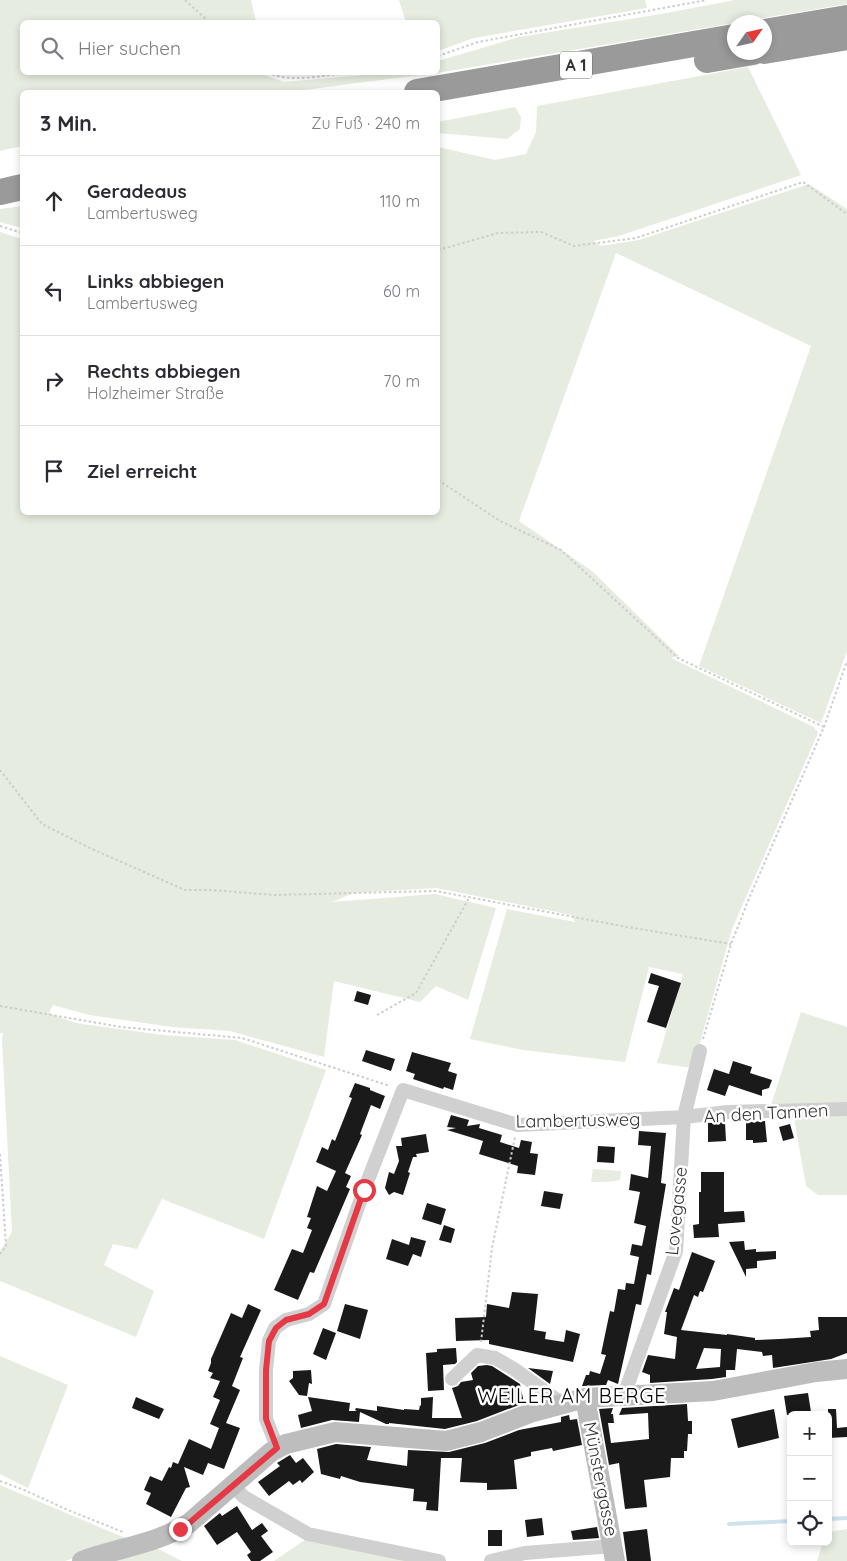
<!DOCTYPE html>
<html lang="de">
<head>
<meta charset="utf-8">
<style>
  :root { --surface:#fff; --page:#f2f2f3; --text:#2b2b33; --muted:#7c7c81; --line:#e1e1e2 }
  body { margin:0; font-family:Quicksand,sans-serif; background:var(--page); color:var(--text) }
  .controls { position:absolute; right:15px; bottom:15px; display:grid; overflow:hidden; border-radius:8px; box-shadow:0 2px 8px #0003 }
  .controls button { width:45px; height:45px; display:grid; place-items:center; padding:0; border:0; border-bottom:1px solid var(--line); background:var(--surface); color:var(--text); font:25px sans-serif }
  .compass { position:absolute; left:727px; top:15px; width:45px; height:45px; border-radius:50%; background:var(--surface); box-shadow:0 2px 8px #0003; rotate:56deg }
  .stop { position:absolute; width:15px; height:15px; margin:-11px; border:4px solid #e63946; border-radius:50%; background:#fff }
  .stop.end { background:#e63946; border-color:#fff; box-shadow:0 1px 5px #0008 }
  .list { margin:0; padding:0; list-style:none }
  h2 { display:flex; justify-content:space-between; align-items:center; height:65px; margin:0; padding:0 20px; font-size:21px }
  h2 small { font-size:16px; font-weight:400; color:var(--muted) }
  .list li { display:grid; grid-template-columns:32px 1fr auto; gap:15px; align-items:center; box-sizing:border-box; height:90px; padding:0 20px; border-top:1px solid var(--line) }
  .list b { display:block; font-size:19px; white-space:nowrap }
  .list p { margin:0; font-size:16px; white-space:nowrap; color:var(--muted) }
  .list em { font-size:16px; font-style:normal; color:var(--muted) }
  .icon { flex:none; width:28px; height:28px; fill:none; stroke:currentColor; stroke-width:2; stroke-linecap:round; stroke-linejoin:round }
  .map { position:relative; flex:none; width:847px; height:1561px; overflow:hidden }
  .search { position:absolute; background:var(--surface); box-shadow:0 2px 8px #0003; left:20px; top:20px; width:420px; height:55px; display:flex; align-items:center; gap:12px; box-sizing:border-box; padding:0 18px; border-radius:8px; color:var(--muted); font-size:19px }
  .panel { position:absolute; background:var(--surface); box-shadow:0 2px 8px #0003; left:20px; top:90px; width:420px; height:425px; border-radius:8px }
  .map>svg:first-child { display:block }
</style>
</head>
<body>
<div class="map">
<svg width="847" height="1561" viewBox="0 0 847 1561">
  <rect width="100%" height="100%" fill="#fff"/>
  <path fill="#e6ecdf" d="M0,0h251l5,22h-234v50h240l5,4 17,6 104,-9 50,-1v-11l81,-24 142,-23 74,-14h112v4l-404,68 -155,20h-266v54l-22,5z
    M399,0h246l2,8 -173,30 -36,13v-29h-32z
    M748,67l53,108 -182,61 -26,5 8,5 38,-6 170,-56 38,25v442l-26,72 -122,-57 112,-320 -195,-93 -97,268 73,50 87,85 -8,2 143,69 4,6 -86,196 -39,139 -36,-5 26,-89 -34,-7 -24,95 -102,-12 -53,-11 37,-130 68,13 -3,-7 -136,-27 -82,5 -22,9 103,-8 61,14 -28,92 -32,-14 -16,16 -86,-21 -10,76 -94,-26 -58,-4 -83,-12 -36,-10 -4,8 26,10 88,12 72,5 91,30 -62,169 -102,-40 -25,50 -24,-5 -9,21 50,26 -18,46 -136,-56v-30l12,-19 -10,-193 1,-6h-3v-801l22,7v273h416v-365l57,13 31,-6 10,-22 1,-26z
    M515,107l6,10 -1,12 -13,10 -69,-6v-11z
    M22,206v22l-22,-6v-13z
    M801,1012l46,15v79l-76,-1z
    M847,1114v81h-29l-12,-9 -12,-68z
    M593,1169l28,2 -1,9c-9,2 -19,2 -29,2z
    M0,1356l68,29 -40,103 -28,-14z
    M0,1485l130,55 -65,21h-65z
    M847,1529v32h-30l6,-19h5v-10z
    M306,1539l99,21 -1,1h-130z
    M152,1546l30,15h-77z"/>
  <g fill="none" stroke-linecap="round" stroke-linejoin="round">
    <path stroke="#cfe2ee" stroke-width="4" d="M828,1519l19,-1
      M729,1524l62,-3"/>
  </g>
  <path fill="#1a1a1a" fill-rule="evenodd" d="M651,973l30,10 -15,45 -19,-6 12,-36 -11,-3z
    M357,991l14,4 -3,10 -14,-4z
    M366,1050l29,9 -4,12 -29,-10z
    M412,1052l39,11 -3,8 9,3 -4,16 -9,-3 -1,2 -30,-10 2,-5 -9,-3z
    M733,1061l19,6 -2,6 22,7 -3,8 -7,2v6l-33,-11 -4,11 -18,-6 7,-21 15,5z
    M355,1083l15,5v2l15,6 -5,13 -9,-4 -11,29 2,1 -17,38 6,3 -5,11 4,2 -36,84 -4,-1 -12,28 -24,-10 18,-41 11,4 9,-23 -5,-2 4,-10 -4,-1 10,-31 10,5 9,-20 -20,-9 6,-15 6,3 4,-11 3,2 17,-43 -3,-1z
    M451,1115l18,5 -2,6 13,-2 -1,4 23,7 -2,7 19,6 2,-8 11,2 -2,11 8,1 -3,21 -18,-2 1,-7 -39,-12 4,-13 -36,-11 9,-2 -9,-1z
    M765,1121l2,21 -14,1v-3h-7v-18z
    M725,1122l1,19 -18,1v-19z
    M790,1124l4,14 -11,3 -4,-14z
    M639,1131l27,2 -5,50 5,1 -15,91 -4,-1 -6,31 -5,-1 -18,80 -10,-4 -2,5 -24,1 4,-11h3l1,-4 10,3 6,-19 -5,-1 9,-43 4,1 4,-23 7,1 1,-7 8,1 5,-27 -9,-2 2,-11 10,2 4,-20 -12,-3 6,-31 -11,-2 2,-16 17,4 3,-32 -13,-1z
    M426,1134l3,18 -13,2 1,3h-4l-5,15 2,1 -7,22 -9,-3 -5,3 -4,-7 4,-16 5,2 5,-13 -3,-15h6l-1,-8z
    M598,1146l17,1 -1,16 -17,-1z
    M701,1172h23v40l20,-1 1,11 -27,2 1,13 -25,1 -1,-13 6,-1v-32h2z
    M544,1191l19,3 -3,15 -19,-3z
    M427,1203l19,6 -5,16 -19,-6z
    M444,1225l11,4 -4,14 -12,-3z
    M411,1237l15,4 -5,16 -8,-3 -5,12 -22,-7 6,-20 17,6z
    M744,1241l1,9 11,-1v3l20,-1v8l-19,2v7l-11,1v8l-17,-35z
    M692,1252l23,9 -12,31 -3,-1 -2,6 -4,-2 -13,35 46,5v-1l28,4v2l25,-1 31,-2 -1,-6 9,-1 -1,-13h29v36l-16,6 -58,9 -1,-13 -9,1 -1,-4 -25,-3 -2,21h-9v7l-14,2 -62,4v-8l-8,-3 6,-17 27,4 2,-22 -13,-3 3,-22h-2l9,-24 5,2zM704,1348l17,1 -1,18 -24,2z
    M512,1292l26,2 -4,36 12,2 -1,7 19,3 2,-12 14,4 -7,28 -84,-18v-4l-33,1 -1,-23 31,-1 1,-13 22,4z
    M248,1304l13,6 -21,47 3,1 -11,28 8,4 -14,33 14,5 -16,41 -16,-6 -5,12 -19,-8 6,20 -4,1 -15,29 -25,-13 5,-11 -7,-3 6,-14 12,5 7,-14 2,1 2,-6 5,2 11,-25 22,10 8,-21 -9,-4 10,-24 -7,-3 7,-16 -10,-3 3,-5 -5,-2 3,-8v-4l20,-46 11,5z
    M345,1304l23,6 -8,29 -23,-8z
    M323,1328l13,5 -10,27 -13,-6z
    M456,1348l1,14 -2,2 -12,1 1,25 -16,1 -2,-38 11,-1v-3z
    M487,1365l5,1 28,18 4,19 -47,18 -32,8 -56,-6v1h-3l-26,-12 -1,10 -27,-2 -31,8 -3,-13 14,-4 -4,-14 42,6 -1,8h8l-2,-1 1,-2 21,3v-5l27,4v-1l15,1 1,-5 1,1v-8l12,-1 -1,21h30l-10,-30 6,-2 3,-4 12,-2 -2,-7 7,-7z
    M528,1368l25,3 -3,13z
    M311,1370l1,14 -3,-1 -2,13 -8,-1 -10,-14 4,-3v-7z
    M808,1393l3,19 -24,3 -3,-19z
    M136,1397l28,12 -5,10 -27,-11z
    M687,1404l1,17h4v13h-4l-1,17h-3v7h-13l-1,19 -26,3 3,27 -22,2 -6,-46 -10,2 -10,-56 14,-1 -2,6h2l1,9h-6l3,20 38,-4 -1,-26 -29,2 3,-7z
    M774,1409l5,29 -41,10 -7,-29z
    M828,1409h8l1,19 10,-1v10l-19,1z
    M569,1415l1,5 7,-1 5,26 -29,6 -1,-3 -21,4v4l-17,4 3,29 -30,1v-7l-27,-1 2,-24h-21l-3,53 -12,-1 1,-8 -14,-1 1,-12 -54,-7 -19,-6 -1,3 -19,-5 -4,-25 19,-5 35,3 -4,13 40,6 1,-16 41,2 36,-9 34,-13 42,-8v-5z
    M290,1455l6,8 7,-5 11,14 -12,11 -2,-3 -7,5 -4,-4 -20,15 -11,-14 22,-16 -3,-3z
    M237,1506l15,24 10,-7 6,8 -7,5 12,16 -13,9h-9l-4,-6 4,-3 -14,-20 -20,13 -13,-19 16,-13 2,3z
    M542,1518l2,17 -17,2 -2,-17z
    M597,1527l2,11 -26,2 -2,-9z
    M647,1529l4,32h-24l-4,-29z
    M488,1530h14v16h-14z"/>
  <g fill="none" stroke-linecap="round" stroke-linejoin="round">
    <path stroke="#cdcdcd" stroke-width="2" stroke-dasharray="2.5 2.5" stroke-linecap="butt" d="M185,0l24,22
      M438,56l40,-14 229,-42
      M268,72c18,12 61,3 81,0
      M0,226l22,7
      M438,249h4l56,-16 43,-1 33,14 62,-8 167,-56 44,32
      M438,480l62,41 61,29 117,108 146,69
      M0,770l42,54 50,25 93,41h26l63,5 162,-4 191,36 104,17
      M0,1006l121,21 121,11 148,48
      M377,1015l39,-22 53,-95
      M703,1039l28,-95 19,-48 74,-169 23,-66
      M0,1154l6,92 -6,8
      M481,1342l11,-94 23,-111
      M0,1481l24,9 44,20 55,22"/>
    <path stroke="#d0d0d0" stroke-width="14" d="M452,1379l25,-24 18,3 19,11 47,34
      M624,1395l52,-144 8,-134 16,-66
      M277,1447l-11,-28v-49l3,-29 6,-13 11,-8 23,-6 15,-10 40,-114 39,-100 115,35 166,-8 44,-5 119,-3
      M232,1485l12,12 64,37 131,27
      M491,1561l34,-8 88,-7"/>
    <path stroke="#bdbdbd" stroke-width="20" d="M585,1398l30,163
      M82,1561c35,-13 74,-17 106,-37l83,-72 15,-8 49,-12 111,9 35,-9 52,-20 52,-14 128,-7 103,-19 31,-3"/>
    <path stroke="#9a9a9a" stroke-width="26" d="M764,32l83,-14
      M764,51l83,-14
      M707,60l46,-8
      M417,92l317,-55
      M0,192l22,-5"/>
  </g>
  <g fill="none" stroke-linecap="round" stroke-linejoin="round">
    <path stroke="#e63946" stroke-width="6" d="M180,1529l8,-5 89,-76 -11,-29v-49l3,-29 7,-13 10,-8 23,-6 15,-10 40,-114"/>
  </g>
  <g text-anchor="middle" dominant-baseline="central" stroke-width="5" stroke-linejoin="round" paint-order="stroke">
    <rect fill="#fff" stroke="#707070" stroke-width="1" x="560" y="51.5" width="32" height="27" rx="4"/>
    <g font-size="16" font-weight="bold" fill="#333">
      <text x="576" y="65">A 1</text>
    </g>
    <g font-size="18" fill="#333" stroke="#fff">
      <text transform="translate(766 1113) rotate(-3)">An den Tannen</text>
      <text transform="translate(578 1120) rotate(-1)">Lambertusweg</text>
      <text transform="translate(676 1211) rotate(-84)">Lovegasse</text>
      <text transform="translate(601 1479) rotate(79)">Münstergasse</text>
    </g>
    <g font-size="20" letter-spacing="1" fill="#000" stroke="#fff">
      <text x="572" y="1395">WEILER AM BERGE</text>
    </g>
  </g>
</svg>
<div class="controls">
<button>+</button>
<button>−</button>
<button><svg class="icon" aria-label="locate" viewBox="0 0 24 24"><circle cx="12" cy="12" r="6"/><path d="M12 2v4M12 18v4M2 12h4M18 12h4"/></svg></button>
</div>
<svg class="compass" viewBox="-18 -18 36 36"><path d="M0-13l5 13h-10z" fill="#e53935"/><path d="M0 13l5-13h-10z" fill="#7c7c81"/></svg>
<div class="stop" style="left:364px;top:1190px"></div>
<div class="stop end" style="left:180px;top:1529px"></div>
<div class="search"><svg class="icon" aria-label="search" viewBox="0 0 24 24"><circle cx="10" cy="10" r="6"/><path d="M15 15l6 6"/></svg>Hier suchen</div>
<section class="panel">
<h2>3 Min.<small>Zu Fuß · 240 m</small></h2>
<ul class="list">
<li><svg class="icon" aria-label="ahead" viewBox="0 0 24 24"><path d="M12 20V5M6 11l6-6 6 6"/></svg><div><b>Geradeaus</b><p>Lambertusweg</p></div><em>110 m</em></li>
<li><svg class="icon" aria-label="left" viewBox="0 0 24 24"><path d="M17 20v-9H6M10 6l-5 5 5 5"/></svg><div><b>Links abbiegen</b><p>Lambertusweg</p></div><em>60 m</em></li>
<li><svg class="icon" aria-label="right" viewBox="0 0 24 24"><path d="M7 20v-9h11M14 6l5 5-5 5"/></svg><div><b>Rechts abbiegen</b><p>Holzheimer Straße</p></div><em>70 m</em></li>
<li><svg class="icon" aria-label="arrive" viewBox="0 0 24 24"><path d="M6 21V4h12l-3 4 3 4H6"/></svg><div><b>Ziel erreicht</b></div></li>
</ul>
</section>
</div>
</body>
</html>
